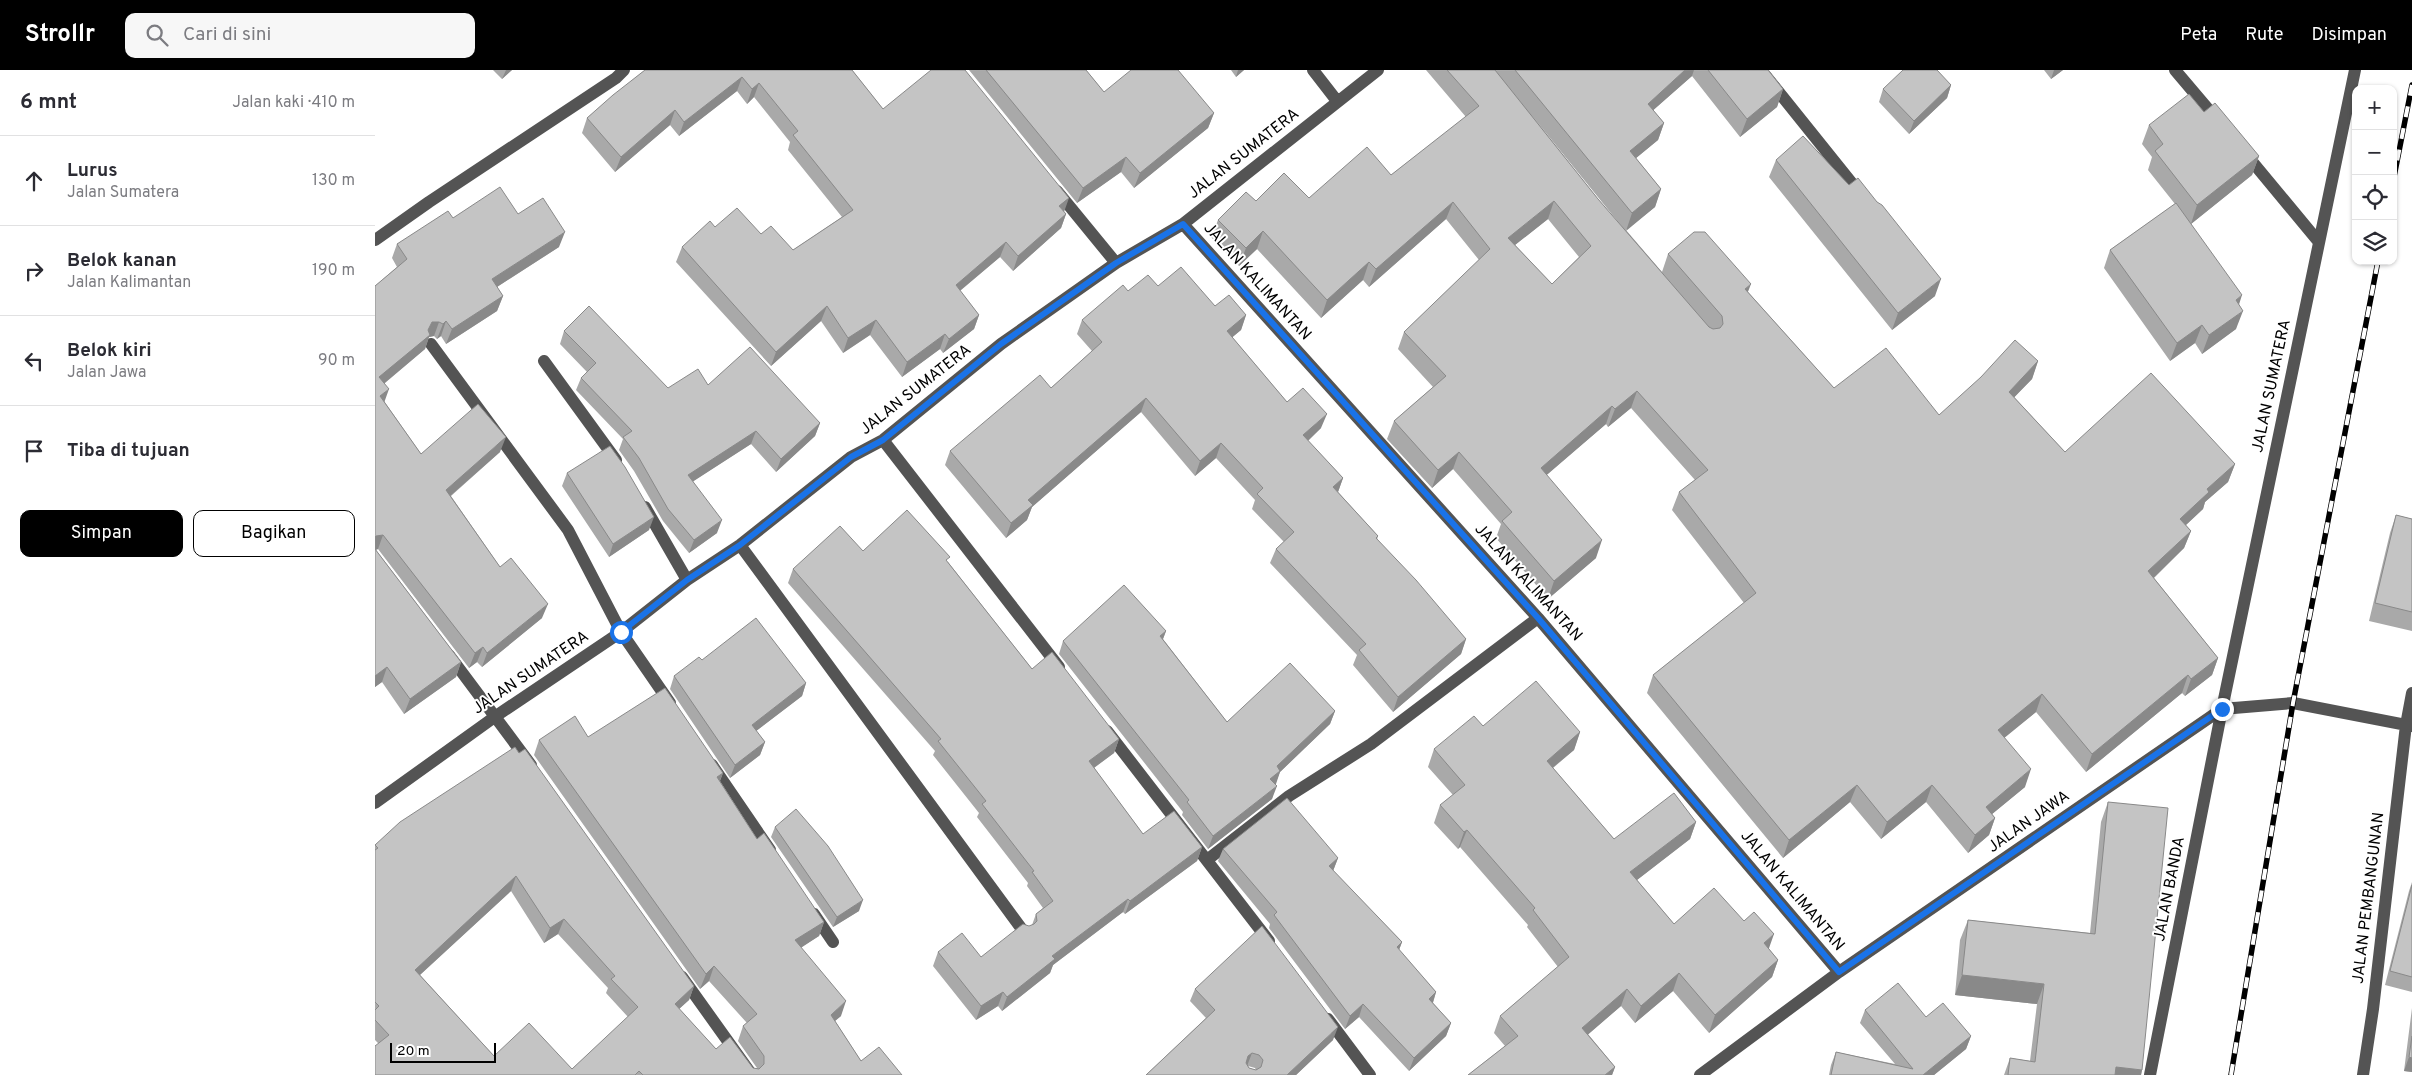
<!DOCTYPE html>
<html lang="id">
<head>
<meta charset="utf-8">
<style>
  :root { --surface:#fff; --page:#f7f7f7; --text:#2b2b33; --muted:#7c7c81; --line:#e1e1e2; --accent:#000 }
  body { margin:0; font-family:Overpass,sans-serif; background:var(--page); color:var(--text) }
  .controls { position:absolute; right:15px; top:15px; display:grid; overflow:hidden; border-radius:10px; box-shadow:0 1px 4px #0004 }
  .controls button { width:45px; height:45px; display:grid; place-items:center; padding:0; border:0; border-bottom:1px solid var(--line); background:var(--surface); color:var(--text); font:25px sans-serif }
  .scale { position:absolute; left:15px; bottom:12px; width:106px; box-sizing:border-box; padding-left:5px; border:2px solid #000; border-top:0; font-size:14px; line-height:18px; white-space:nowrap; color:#000; -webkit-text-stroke:4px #fff; paint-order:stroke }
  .stop { position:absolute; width:15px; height:15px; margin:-11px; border:4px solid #1a73e8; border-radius:50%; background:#fff }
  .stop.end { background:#1a73e8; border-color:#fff; box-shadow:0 1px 5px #0008 }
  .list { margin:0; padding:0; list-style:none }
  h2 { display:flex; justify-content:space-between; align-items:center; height:65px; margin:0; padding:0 20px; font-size:21px }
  h2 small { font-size:16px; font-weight:400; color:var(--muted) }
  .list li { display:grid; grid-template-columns:32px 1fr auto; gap:15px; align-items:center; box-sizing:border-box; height:90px; padding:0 20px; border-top:1px solid var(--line) }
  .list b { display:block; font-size:19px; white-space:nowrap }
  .list p { margin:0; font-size:16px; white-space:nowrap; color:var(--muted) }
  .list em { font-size:16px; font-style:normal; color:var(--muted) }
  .actions { display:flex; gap:10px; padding:15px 20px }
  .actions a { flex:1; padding:11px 0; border:1px solid var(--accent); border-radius:10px; text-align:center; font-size:18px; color:var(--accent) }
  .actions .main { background:var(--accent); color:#fff }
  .icon { flex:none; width:28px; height:28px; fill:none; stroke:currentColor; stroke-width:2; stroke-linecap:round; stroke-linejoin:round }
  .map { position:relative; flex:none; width:2037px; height:1005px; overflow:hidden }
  header { display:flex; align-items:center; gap:30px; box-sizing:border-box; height:70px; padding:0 25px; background:var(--accent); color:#fff }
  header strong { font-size:24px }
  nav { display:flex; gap:28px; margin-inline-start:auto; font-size:18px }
  .search { width:350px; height:45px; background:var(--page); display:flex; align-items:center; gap:12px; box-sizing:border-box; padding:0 18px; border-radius:10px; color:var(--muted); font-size:19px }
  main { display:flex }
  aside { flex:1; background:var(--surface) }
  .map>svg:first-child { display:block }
</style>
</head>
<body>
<header>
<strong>Strollr</strong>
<div class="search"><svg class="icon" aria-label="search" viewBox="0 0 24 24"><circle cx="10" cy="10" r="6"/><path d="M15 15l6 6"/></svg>Cari di sini</div>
<nav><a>Peta</a><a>Rute</a><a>Disimpan</a></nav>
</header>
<main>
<aside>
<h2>6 mnt<small>Jalan kaki · 410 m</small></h2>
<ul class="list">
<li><svg class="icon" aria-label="ahead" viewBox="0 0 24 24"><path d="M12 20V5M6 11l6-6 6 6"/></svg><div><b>Lurus</b><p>Jalan Sumatera</p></div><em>130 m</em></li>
<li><svg class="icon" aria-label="right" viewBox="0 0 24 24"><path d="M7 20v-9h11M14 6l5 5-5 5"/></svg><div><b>Belok kanan</b><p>Jalan Kalimantan</p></div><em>190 m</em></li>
<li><svg class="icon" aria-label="left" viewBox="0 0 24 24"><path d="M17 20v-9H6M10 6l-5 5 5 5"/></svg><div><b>Belok kiri</b><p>Jalan Jawa</p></div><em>90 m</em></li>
<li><svg class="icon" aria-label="arrive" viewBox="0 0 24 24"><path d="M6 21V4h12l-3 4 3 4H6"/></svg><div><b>Tiba di tujuan</b></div></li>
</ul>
<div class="actions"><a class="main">Simpan</a><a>Bagikan</a></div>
</aside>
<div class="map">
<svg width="2037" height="1005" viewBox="0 0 2037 1005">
  <rect width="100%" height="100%" fill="#fff"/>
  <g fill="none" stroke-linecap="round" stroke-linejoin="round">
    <path stroke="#545454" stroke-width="12" d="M938,0l24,31
      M1386,0l102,127
      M1800,0l44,52
      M1870,83l73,88
      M682,121l59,72
      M808,154l355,394 301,354
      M0,170l54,-38 187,-124 8,-8
      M56,274l137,186 53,102 49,71
      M169,291l72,99
      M508,370l176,227
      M270,437l42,73
      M365,475l284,387
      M74,585l82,110
      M732,661l162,210
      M337,695l58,85
      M0,733l121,-87 125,-84 66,-52 53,-35 111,-88 32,-17 118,-96 115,-81 67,-39 195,-154
      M832,790l82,-64 82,-52 167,-126
      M439,844l19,28
      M307,907l70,98
      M953,949l42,56
      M1325,1005l139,-103 383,-263 71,-6 119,23
      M1775,1005l72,-366 133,-639
      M1988,1005l10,-66 33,-284 6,-32"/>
    <g stroke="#000" stroke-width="5.5">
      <path id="rail" d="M2018,112l19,-97
        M1856,1005l62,-372 85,-442"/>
    </g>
    <use href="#rail" stroke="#fff" stroke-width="4" stroke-dasharray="11" stroke-linecap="butt"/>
  </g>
  <path fill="#a9a9a9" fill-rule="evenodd" d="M118,0h19l-10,9z
    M270,0h207l31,39 181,103 2,2 -5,14 -48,43 -13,-14 -40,34 19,24 -5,14 -31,24 -3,-4 -38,28 -32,-42 -27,18 -22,-32 -50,45 -95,-104 6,-15 33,-20 46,7 32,16 49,-33 -54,-67 2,-8 -36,-45 -7,7 -10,-13 -58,45 -9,-11 -55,47 -33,-39 5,-15z
    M594,0h117l18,22 110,21 -6,15 -74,60 -13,-16 -44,31z
    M856,0h13l-8,7z
    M1051,0h342l15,19 -6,18 -37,30 -48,-61 -39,34 11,13 -6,17 -22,18 25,31 -6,18 -29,23 36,42 6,-18 80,38 86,96 105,27 99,-54 -6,18 -18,18 51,55 170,12 -7,18 -23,20 -2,7 -17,16 5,6 -7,17 -30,30 64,80 -6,17 -27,21 -3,-3 -96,79 -50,-60 -32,25 21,50 -33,27 3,4 -6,17 -21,18 -42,-51 -45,37 -31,-37 -67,56 -136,-165 6,-18 91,-72 -72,-93 7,-18 16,-12 -64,-72 -23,19 -2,-3 -60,51 50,83 -48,41 -52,-61 5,-14 -48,-55 -21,19 -45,-49 7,-18 39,-34 -35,-38 6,-17 75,-72 -33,-41 -77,68 -6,-7 -42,38 -64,-69 -18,17 -28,-29 7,-17 38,-19 53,-3 82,-23 75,-58zM1154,42l94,116 -25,-29zM1173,149l31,38 -27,27 -37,-39z
    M1669,0h19l-12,9z
    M1576,15l-4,13 -38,36 -30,-32 4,-13z
    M1829,42l55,44 -7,19 -61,49 48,81 -3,24 -34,25 -7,-11 -25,18 -66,-93 6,-18 65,-46 -27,-34 4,-13 -10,-13 7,-19z
    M1401,90l159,136 -43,34 -123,-153z
    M143,144l41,33 -62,40 6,9 -6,15 -51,33 -5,-8 -4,3 -3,-3 -5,1 -4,12 -40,34 -1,18 37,53 79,-2 -49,44 49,71 42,51 -60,49 -5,-5 -8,6 -91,-119 -2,1 85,112 -5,15 -52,37 -22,-32 -7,5v-401l22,-19 -5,-9 5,-14 56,-26z
    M783,216l57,20 31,9 -5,15 -9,7 55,65 34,26 -13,13 35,37 -5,14 40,44 -1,4 89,99 -5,15 -68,58 -40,-47 4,-10 -87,-92 6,-14 8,-7 -32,-33 3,-9 -39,-42 -21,18 -54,-64 -109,95 -5,13 -21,18 -61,-73 5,-14 101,-63 41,-37 -15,-17 5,-14 46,-29z
    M189,261l104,57 40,-3 112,38 -5,13 -39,36 -25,-28 -58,37 24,52 -28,20 -26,-32 -29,-50 -15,-21 4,-11 -47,-49 5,-12 6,-6 -27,-28z
    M192,403l82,57 -40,27 -47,-71z
    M2021,445l16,4v112l-43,-10 21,-88z
    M573,492l84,107 87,70 -5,14 -20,15 49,66 59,13 -5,14 -72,53 -2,-2 -70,53 -3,8 -48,38 -4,-5 -22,14 -43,-54 5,-14 43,5 51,-32 4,-11 7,-6 -16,-22 1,-3 -51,-66 2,-4 -46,-58 2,-4 -147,-168 5,-14z
    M791,561l-3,8 64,83 108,-11 -5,13 -50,48 -5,12 -3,15 -64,50 -26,-34 1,-3 -124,-158 4,-13z
    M327,590l104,23 -4,13 -46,35 9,11 -5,13 -30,23 -60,-89 4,-13z
    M1108,656l97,6 -6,18 -21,18 61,71 82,-17 -6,17 -53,41 37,44 95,25 9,11 -6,17 -63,56 -36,-42 -38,32 -14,-17 -33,28 27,33 -3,8h-144l37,-29 -11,-13 6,-17 58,-49 -31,-40 1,-2 -68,-78 -2,2 -24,-26 6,-18 13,-10 -25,-28 6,-18z
    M213,667l135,36 -3,8 37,58 67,83 -5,14 -18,11 40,69 -6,5 26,40 41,14h-527l3,-32 -3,-3v-195l144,-92 175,233 -5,14 -10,9 37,40 37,19h4l-19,-27 5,-15 4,-3 -38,-42 -9,8 -166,-234 5,-15zM136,821l33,52 14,-9 50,54 -2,5 22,24 -56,52 -78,-13 -74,-81z
    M1733,732l34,268 -1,5h-137l6,-17 20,3 7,-57 -82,-9 5,-55 8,-20 122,13 11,-111z
    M400,757l84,84 -26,16 -62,-90z
    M848,779l115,9 -5,13 69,71 -3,8 37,42 -3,11 18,20 -5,13 -37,35 -50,-54 -14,12 -76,-101 1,-4 -52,-63z
    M2037,812v110l-27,-7 24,-94z
    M820,919l138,51 -37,35h-150l60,-57 -16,-17zM873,996l7,2 1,2 -7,-2z
    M2037,938v64l-8,-1z
    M1490,940l61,7 45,19 -5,13 -32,26h-105l2,-10 5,-13 59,12 -35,-41z"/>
  <path fill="#898989" d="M131,0h6l-10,9z
    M863,0h6l-8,7z
    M1310,0h9l-2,6 -51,45 7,-17z
    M1679,0h9l-12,9z
    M367,7l-5,14 -58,45 5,-14z
    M384,13l-5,14 -7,7 5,-15z
    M1576,15l-4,13 -38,36 5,-13z
    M1408,19l-6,18 -37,30 7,-18z
    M300,40l-5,15 -55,47 6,-15z
    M839,43l-6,15 -74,60 6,-15z
    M1289,53l-6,17 -34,28 6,-17z
    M1884,86l-7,19 -61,49 6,-19z
    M751,87l-5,15 -44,31 6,-15z
    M1286,119l-6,18 -29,24 6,-18z
    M694,128l-5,14 -5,-6z
    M1179,131l-6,18 -47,37 7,-18z
    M1078,132l-7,17 -77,68 7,-18z
    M691,144l-5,14 -48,43 5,-15z
    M888,161l-6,18 -18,17 7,-18z
    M190,162l-6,15 -73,47 6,-15z
    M631,172l-6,15 -50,42 6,-14z
    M994,192l-6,18 -42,38 6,-18z
    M1566,209l-6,17 -43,34 6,-17z
    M1376,214l-7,18 1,-13z
    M1867,225l-6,19v-14z
    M128,226l-6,15 -51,33 6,-15z
    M452,236l-6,15 -50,45 5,-14z
    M1868,241l-7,18 -34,25 7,-19z
    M604,245l-5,14 -31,24 6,-14z
    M871,245l-5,15 -19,16 5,-15z
    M501,250l-6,15 -27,18 5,-15z
    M71,251l-5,15 -4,3 6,-15z
    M57,252h7l-5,14 -5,1 -4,12 -50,42 4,-14 49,-47z
    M1827,255l-7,18 -25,18 7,-18z
    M570,264l-5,15 -38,28 5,-15z
    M1663,291l-6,18 -29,30 6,-17z
    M14,319l-5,14 -4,-7z
    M1262,321l-6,17 -23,19 7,-18z
    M771,328l-5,14 -109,95 -5,13 -21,18 5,-15 17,-23z
    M1237,336l-6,18 -72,62 7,-18z
    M952,344l-6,14 -23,22 5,-15z
    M445,353l-5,13 -39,36 5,-13z
    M381,361l-5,13 -68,44 5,-13z
    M131,367l-6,15 -59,52 5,-14z
    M846,373l-5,15 -21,18 5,-15z
    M1084,382l-6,17 -21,19 6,-18z
    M1860,394l-7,18 -23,20 -2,7 -30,28 7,-18 27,-30z
    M968,408l-5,14 -5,-5z
    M279,447l-5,13 -40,27 4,-13z
    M347,450l-5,13 -28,20 5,-13z
    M1816,461l-7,17 -42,41 6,-18z
    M8,465l-5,14 -3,1v-13l1,-1z
    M1227,470l-6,18 -48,41 6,-18z
    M173,534l-6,14 -60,49 5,-14z
    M791,561l-5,13 -1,-8z
    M1091,569l-5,15 -68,58 5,-15z
    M108,577l-6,15 -8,6 6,-15z
    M1843,588l-6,17 -27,21 6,-17z
    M86,592l-5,15 -52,37 6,-15z
    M12,597l-5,15 -7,5v-11z
    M1813,605l-6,18 -96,79 6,-18z
    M431,613l-4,13 -55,42 5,-13z
    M1667,624l-6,18 -44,36 6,-18z
    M960,641l-5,13 -50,48 -4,12 -10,8 4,-13 7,-13z
    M1205,662l-6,18 -34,28 7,-17z
    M744,669l-5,14 -30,22 5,-14z
    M390,672l-5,13 -30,23 5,-13z
    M1656,699l-6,18 -45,37 6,-17z
    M348,703l-6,14v-10z
    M1482,715l-7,17 -67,56 6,-18z
    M1557,715l-6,17 -45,37 6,-17z
    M902,716l-5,13 -64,50 5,-13z
    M1620,748l-6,17 -21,18 7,-18z
    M1321,752l-6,17 -66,51 6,-18z
    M1092,760l-7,17 -2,2 6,-17z
    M827,777l-5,14 -72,53 5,-13z
    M963,788l-5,13 -4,-5z
    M141,806l-5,15 -101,93 5,-14z
    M753,829l-5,13 -70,53 -3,8 -48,38 5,-14 45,-41z
    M488,830l-4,11 -26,16 4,-10z
    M189,849l-6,15 -14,9 6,-15z
    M449,852l-5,14 -29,19 5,-15z
    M1399,864l-6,17 -4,-8z
    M1027,872l-5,13v-8z
    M1403,890l-6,17 -63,56 6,-18z
    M339,896l-5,15 -9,8 6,-15z
    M1304,903l-6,18 -38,32 6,-17z
    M1587,905l82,9 -7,20 -82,-9z
    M319,916l-5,14 -20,18 6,-14z
    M1252,919l-6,17 -45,39 6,-17z
    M628,922l-5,14 -22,14 5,-14z
    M1061,922l-4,13 -3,-6z
    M471,931l-5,15 -16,13 6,-14z
    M988,934l-4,13 -14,12 5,-13z
    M1076,953l-5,13 -37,35 5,-13z
    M963,957l-5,13 -37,35h-9z
    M1596,966l-5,13 -32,26h-11z
    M877,983l-5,13 -4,3 5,-13z
    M2034,987l3,1v14l-8,-1z
    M1240,997l-3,8h-7z
    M1741,997l26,3 -1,5h-28z"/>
  <path fill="#c4c4c4" stroke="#898989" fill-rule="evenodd" d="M270,0h207l31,39 48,-39h34l104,128 -10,8 7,8 -48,42 -12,-14 -50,43 23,30 -30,24 -4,-5 -38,28 -31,-42 -28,18 -21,-32 -51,46 -94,-105 28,-26 5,6 22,-19 24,26 10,-8 22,24 60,-40 -60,-75 5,-4 -39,-48 -7,6 -10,-12 -58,45 -9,-12 -54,47 -34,-39 26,-23z
    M611,0h100l18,22 27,-22h47l36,43 -74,60 -14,-16 -43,31z
    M1072,0h48l103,129 111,128 4,2 7,-1 3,-4 -1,-8 -54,-62 26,-22h11l46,52 -6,5 89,99 52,-40 53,67 42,-38 34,-37 23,21 -29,31 56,60 86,-79 84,91 -28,25 2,3 -29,27 11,12 -43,40 70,87 -27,21 -3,-4 -96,79 -50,-60 -44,36 33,39 -45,38 9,11 -20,17 -43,-50 -45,37 -30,-37 -68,55 -136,-165 103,-82 -77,-101 29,-22 -71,-79 -22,18 -3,-3 -71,62 61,72 -48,41 -52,-60 10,-9 -53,-60 -21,18 -44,-49 52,-45 -42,-44 86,-83 -37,-47 -77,67 -7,-7 -42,38 -64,-69 -17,17 -28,-28 28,-28 10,9 28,-28 25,25 58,-51 24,28 88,-69zM1179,131l37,45 -39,38 -44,-46z
    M1140,0h170l-37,34 16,19 -34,28 31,38 -29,24z
    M1333,0h60l15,19 -36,30z
    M1528,0h34l14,15 -37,36 -31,-32z
    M1814,24l15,18 11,-9 44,53 -62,49 -42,-54 8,-7 -14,-19z
    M1428,66l46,49 9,-7 19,24 5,3 59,74 -43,34 -122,-153z
    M125,117l18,27 25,-16 22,34 -73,47 11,17 -51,33 -6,-8 -3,3 -4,-2h-7l-4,8 2,5 -51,42 10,12 -9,7 41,58 57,-50 28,33 -60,53 54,77 11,-9 37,46 -61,49 -4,-6 -8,6 -92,-118 -7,1 -1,1v-251l32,-27 -10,-15 51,-33 5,7z
    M1801,133l66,92 -6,5 7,11 -34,24 -7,-10 -25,18 -67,-93z
    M806,197l34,39 14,-11 17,20 -19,16 60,71 16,-14 24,26 -24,21 40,43 -10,9 45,49 -2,2 40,42 50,59 -68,58 -39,-47 7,-6 -90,-95 18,-17 -37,-38 6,-6 -42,-45 -21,18 -54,-63 -118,102 5,5 -22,18 -61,-72 90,-76 11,13 51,-46 -20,-22 41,-35 5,6 20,-16 10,11z
    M214,236l79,82 30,-19 10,16 42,-38 70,76 -39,36 -25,-28 -68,44 34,45 -28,20 -26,-31 -29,-51 -16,-21 9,-6 -51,-53 15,-15 -32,-32z
    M235,376l15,21 29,50 -41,27 -46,-71z
    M532,440l43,47 -4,3 86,109 20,-17 67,87 -30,22 54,73 31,-23 28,36 -72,54 -2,-2 -76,57 3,3 -48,38 -4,-5 -22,14 -43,-54 24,-19 19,24 42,-33 6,2 5,-2 3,-3 -1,-7 17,-13 -21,-29 2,-1 -52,-67 4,-3 -48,-60 3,-2 -148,-170 47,-43 23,25z
    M2021,445l16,4v93l-37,-9z
    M0,479l86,113 -51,37 -23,-32 -12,9z
    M749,515l42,46 -6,5 67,86 63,-59 45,48 -58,55 3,5 -10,8 7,7 -64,50 -26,-34 2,-2 -126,-159z
    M381,548l50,65 -54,42 13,17 -30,23 -61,-89 25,-19 3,3z
    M1161,611l44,51 -33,29 67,78 60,-46 22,29 -66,50 44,52 40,-36 30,33 10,-9 20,22 -10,9 14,17 -63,55 -36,-42 -38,33 -14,-17 -45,39 33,39 -10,8h-137l50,-39 -18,-20 69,-59 -36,-47 2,-2 -68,-78 -3,2 -24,-27 25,-20 -31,-36 40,-33 9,10z
    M290,618l58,85 -6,4 40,62 7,-6 60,89 -29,18 51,61 -15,14 30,46 18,-14 23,28h-259l-4,-4 -4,4h-260v-29l14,-11 -14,-15v-10l4,-4 -4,-4v-152l3,-2 -3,-3 25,-23 115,-75 4,6 6,-4 169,237 -19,18 41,45 14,-12 23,31 6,1 5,-5v-8l-21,-30 14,-12 -43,-48 -8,8 -167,-234 36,-24 13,21zM141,806l34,52 14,-9 51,57 -4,3 27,28 -66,62 -43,-46 -35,33 -79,-86z
    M912,728l51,60 -9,8 73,76 -5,5 39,45 -7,7 22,24 -37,35 -51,-54 -13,12 -76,-101 3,-3 -54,-63z
    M1733,732l60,6 -26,262 -26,-3 -1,8h-107l2,-17 25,4 9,-78 -82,-9 6,-55 127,14z
    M421,739l32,37 35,54 -26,17 -62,-90z
    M2037,815v92l-22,-6z
    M887,856l76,101 -51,48h-141l69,-65 -20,-21zM877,983l7,2 4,5 -2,7 -5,3 -7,-2 -3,-5 2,-7z
    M1523,913l28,34 17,-14 28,33 -48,39h-92l5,-23 77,17 -48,-59z
    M2037,966v22l-3,-1z"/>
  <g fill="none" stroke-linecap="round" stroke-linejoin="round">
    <path stroke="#1a73e8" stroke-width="6" d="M246,562l66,-52 53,-35 111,-88 32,-17 118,-96 115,-81 67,-39 355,394 301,354 383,-263"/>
  </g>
  <g text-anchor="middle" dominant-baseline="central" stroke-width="4" stroke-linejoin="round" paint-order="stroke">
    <g font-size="16" fill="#000" stroke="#fff">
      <text transform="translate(869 84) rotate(-38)">JALAN SUMATERA</text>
      <text transform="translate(882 212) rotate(48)">JALAN KALIMANTAN</text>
      <text transform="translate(1897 316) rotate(-78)">JALAN SUMATERA</text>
      <text transform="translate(541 320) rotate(-38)">JALAN SUMATERA</text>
      <text transform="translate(1153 513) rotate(48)">JALAN KALIMANTAN</text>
      <text transform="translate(156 603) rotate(-34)">JALAN SUMATERA</text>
      <text transform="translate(1654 752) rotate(-35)">JALAN JAWA</text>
      <text transform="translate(1795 819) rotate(-79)">JALAN BANDA</text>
      <text transform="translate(1417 821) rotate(50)">JALAN KALIMANTAN</text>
      <text transform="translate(1994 828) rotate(-83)">JALAN PEMBANGUNAN</text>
    </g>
  </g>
</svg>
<div class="controls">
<button>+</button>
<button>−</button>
<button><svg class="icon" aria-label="locate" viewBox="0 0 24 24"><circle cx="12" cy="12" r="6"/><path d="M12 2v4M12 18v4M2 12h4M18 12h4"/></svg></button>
<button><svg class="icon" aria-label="layers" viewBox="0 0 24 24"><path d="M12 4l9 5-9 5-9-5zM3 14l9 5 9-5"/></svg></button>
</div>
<div class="scale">20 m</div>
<div class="stop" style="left:246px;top:562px"></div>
<div class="stop end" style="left:1847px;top:639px"></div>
</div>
</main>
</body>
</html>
